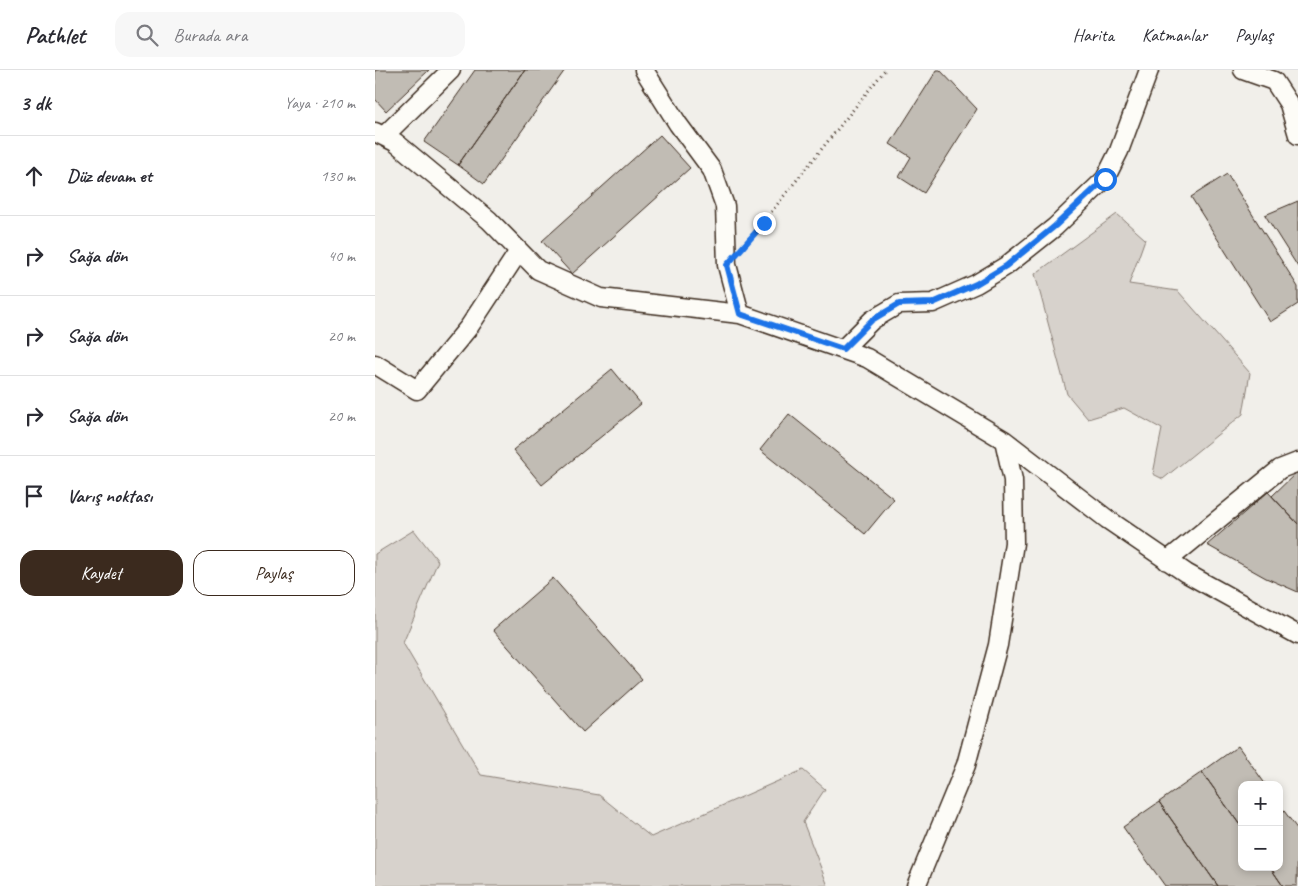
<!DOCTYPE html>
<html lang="tr">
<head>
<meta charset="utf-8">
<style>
  :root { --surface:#fff; --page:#f7f7f7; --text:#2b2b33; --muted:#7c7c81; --line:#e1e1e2; --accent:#3b2a1e }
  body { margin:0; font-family:Caveat,sans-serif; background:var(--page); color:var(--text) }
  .controls { position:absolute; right:15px; bottom:15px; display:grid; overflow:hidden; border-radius:10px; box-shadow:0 2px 8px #0003 }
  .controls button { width:45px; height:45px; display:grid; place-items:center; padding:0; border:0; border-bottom:1px solid var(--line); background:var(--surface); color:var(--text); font:25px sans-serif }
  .stop { position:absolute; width:15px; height:15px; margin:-11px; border:4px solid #1a73e8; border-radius:50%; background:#fff }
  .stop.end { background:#1a73e8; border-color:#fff; box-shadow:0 1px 5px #0008 }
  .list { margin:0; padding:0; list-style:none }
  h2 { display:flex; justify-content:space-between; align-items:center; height:65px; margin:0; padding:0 20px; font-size:21px }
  h2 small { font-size:16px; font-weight:400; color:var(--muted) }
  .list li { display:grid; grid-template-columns:32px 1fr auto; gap:15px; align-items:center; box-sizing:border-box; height:80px; padding:0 20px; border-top:1px solid var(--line) }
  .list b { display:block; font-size:19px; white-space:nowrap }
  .list em { font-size:16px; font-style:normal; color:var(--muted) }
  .actions { display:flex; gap:10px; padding:15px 20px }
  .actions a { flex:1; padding:11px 0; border:1px solid var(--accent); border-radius:15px; text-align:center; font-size:18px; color:var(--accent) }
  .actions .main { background:var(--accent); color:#fff }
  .icon { flex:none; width:28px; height:28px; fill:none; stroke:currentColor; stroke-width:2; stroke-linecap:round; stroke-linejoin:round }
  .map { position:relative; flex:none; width:923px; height:816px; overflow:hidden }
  header { display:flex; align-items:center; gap:30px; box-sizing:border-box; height:70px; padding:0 25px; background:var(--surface); border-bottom:1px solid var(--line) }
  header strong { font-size:24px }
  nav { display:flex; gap:28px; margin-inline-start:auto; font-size:18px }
  .search { width:350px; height:45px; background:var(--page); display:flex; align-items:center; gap:12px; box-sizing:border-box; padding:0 18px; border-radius:15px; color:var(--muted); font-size:19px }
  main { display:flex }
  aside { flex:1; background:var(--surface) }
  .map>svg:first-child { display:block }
</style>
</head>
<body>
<header>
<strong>Pathlet</strong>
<div class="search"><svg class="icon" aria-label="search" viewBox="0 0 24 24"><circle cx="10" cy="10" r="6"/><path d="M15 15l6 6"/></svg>Burada ara</div>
<nav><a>Harita</a><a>Katmanlar</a><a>Paylaş</a></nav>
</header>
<main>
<aside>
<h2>3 dk<small>Yaya · 210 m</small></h2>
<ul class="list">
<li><svg class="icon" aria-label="ahead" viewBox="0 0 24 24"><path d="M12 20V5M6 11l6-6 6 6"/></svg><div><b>Düz devam et</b></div><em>130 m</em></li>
<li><svg class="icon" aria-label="right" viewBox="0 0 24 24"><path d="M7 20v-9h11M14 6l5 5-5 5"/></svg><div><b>Sağa dön</b></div><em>40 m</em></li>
<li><svg class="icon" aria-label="right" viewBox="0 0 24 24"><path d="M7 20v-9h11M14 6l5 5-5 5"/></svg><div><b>Sağa dön</b></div><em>20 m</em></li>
<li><svg class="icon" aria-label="right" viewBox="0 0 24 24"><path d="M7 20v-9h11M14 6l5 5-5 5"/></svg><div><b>Sağa dön</b></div><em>20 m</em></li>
<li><svg class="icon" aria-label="arrive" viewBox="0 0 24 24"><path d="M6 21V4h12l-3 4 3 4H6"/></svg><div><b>Varış noktası</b></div></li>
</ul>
<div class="actions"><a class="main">Kaydet</a><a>Paylaş</a></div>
</aside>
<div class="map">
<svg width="923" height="816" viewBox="0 0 923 816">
  <rect width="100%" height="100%" fill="#f1efea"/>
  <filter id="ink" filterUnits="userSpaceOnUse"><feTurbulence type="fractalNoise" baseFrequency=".02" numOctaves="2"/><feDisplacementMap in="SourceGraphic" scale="10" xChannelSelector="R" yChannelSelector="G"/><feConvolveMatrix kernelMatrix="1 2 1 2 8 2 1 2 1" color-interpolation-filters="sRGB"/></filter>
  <g filter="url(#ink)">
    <path fill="#d7d2cc" stroke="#897e75" d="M742,144l28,25 -16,45 49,7 72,82 -7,41 -80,65 -10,-5 9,-45 -38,-21 -36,11 -21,-25 -32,-120z
      M39,460l24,31 -35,82 78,132 118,20 52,42 152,-67 22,19 -22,33 25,64h-453v-332z"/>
    <path fill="#c1bcb4" stroke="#3b2a1e" d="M0,0h54l-43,41 -11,-12z
      M100,0h50l-67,95 -34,-23z
      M150,0h40l-81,114 -26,-19z
      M562,0h3l37,39 -53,84 -25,-16 12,-20 -21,-13z
      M285,65l30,33 -118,106 -30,-33z
      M852,104l71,113v17l-28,18 -79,-125z
      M923,131v66l-33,-52z
      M237,299l29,35 -99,81 -29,-35z
      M414,344l105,85 -29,35 -105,-84z
      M923,401v53l-26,-28z
      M893,422l30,32v68l-32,-14 -59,-33z
      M178,508l89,101 -59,53 -90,-102z
      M863,676l28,39h-24v43l-40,-56z
      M827,702l40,56v39h28l13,19h-65l-59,-84z
      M784,732l59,84h-53l-42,-59z
      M904,734l19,26 -1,56h-14l-13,-19h9z"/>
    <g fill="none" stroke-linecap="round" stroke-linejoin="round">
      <g stroke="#3b2a1e" stroke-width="21">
        <path id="minor" d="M269,0l34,54 34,46 13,36 2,59 13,49
          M868,0l31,11 15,23 9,31
          M0,62l20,10 94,78 49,50 63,28 139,16 127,44 137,82 9,40 1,63 -16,102 -32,120 -50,121
          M9,66l67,-66
          M468,279l29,-29 27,-16 34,-1 43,-19 30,-18 49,-39 50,-48 14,-28 30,-81
          M0,294l42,26 52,-63 50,-76
          M629,370l103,79 79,54 112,62
          M792,491l113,-92 18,-7"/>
      </g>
      <path stroke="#3b2a1e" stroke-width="3" stroke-dasharray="1 4" stroke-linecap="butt" d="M368,177l142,-177"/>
      <use href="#minor" stroke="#fdfcf7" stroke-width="18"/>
    </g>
  </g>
  <g fill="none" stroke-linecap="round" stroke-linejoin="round" filter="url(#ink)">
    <path stroke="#1a73e8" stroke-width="6" d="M389,153l-37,42 13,49 103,35 29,-29 27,-16 34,-1 43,-19 30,-18 49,-40 50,-47"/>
  </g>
</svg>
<div class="controls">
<button>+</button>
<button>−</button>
</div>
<div class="stop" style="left:730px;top:109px"></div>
<div class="stop end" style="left:389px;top:153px"></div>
</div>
</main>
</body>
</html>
